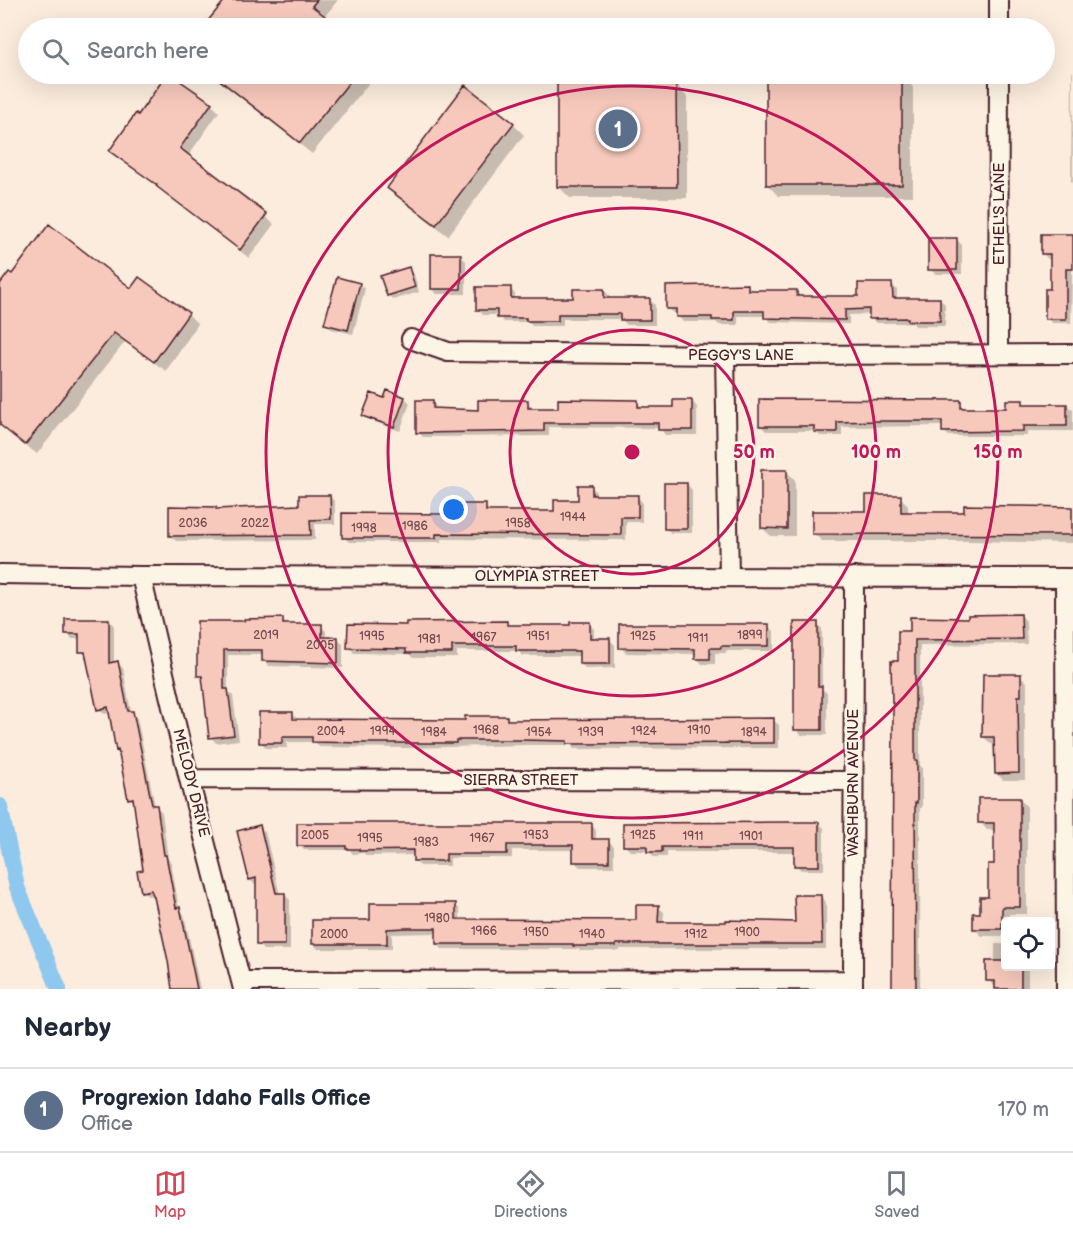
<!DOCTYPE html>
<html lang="en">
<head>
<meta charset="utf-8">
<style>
  :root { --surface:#fff; --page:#f2f2f3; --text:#1f2937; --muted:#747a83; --line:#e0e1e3; --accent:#d1495b }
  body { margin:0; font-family:"Balsamiq Sans",sans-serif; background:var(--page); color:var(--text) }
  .controls { position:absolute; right:18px; bottom:18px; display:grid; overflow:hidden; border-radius:6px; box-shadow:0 6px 24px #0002 }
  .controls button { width:54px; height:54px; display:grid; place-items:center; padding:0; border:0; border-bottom:2px solid var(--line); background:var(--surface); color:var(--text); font:30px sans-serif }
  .you { position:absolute; left:454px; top:510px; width:21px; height:21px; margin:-15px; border:4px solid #fff; border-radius:50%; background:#1a73e8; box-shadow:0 0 0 9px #1a73e833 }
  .badge { display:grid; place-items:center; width:39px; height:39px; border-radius:50%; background:var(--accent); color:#fff; font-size:20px; font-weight:700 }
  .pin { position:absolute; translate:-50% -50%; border:3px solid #fff; box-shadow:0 2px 6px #0006 }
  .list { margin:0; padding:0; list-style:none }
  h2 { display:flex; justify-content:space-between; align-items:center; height:78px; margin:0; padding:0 24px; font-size:26px }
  h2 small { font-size:20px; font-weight:400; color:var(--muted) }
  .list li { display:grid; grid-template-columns:39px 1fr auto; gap:18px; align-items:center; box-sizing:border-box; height:84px; padding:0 24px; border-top:2px solid var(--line) }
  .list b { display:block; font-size:22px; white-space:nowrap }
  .list p { margin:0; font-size:20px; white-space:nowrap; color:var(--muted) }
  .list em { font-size:20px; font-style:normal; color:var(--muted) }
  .icon { flex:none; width:33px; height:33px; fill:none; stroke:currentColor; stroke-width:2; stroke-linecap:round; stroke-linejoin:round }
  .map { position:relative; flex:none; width:1073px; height:989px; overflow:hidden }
  .search { position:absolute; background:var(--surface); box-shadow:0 6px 24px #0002; left:18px; right:18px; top:18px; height:66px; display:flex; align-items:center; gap:15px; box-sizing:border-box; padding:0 21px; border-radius:33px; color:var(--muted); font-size:22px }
  .sheet { height:162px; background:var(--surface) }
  nav { display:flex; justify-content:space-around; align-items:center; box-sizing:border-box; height:84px; border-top:2px solid var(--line); background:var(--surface); font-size:16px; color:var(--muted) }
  nav a { display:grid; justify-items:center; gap:3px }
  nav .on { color:var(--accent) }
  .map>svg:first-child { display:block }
</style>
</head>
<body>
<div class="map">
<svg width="1073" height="989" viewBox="0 0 1073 989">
  <rect width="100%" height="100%" fill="#fbecdd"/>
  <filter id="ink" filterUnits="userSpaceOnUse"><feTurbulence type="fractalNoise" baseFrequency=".0167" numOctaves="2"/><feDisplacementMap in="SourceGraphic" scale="12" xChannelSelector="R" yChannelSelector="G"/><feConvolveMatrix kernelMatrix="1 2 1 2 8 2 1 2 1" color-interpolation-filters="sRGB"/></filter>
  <g filter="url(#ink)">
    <path fill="#0003" d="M227,0h111l-14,17 14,11h-134z
      M1072,72h1v111l-2,-2z
      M168,74l43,30 8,8 -31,44 86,68 -25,34 -138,-108 27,-33z
      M211,74h165l-64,80z
      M667,74l20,23v101h-117l-11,-11z
      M822,74l80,2 11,11v109h-135l-11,-12z
      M513,124l11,11 -76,101 -48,-37 -11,-11z
      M1073,235l-2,88h-19l-5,-5 5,-28v-31h-4l-5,-5z
      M956,239l6,6v29h-27l-5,-5z
      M461,256l5,5v33h-29l-5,-5z
      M408,269l6,5 5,18 -26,8 -5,-5z
      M359,284l6,5 -12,45 -22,-5 -5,-6z
      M892,284l5,6v9h43l5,5v22h-30l-2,-3h-37l-5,-5v-4l-22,1v9l-78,-2 -7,-6h-26v9h-19l-3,-3h-33l-5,-6v-3h-5l-6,-5 80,-23 6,6h43l5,6 58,1z
      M0,287l132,3 56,24 10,10 -32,47 -41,-29 -88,112 -37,-29z
      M510,288l5,6v6h60l29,-10 5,5v5h41l5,5v20h-28l-6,-6h-58v7h-31l-3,-4h-25l-6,-7h-15l-5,-6z
      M405,398l5,5 -10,28 -30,-11 -6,-5z
      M692,401l5,6v28h-32l-5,-7 -111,-1v9l-126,1 -5,-5 15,-30 5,8 41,2 48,-10 6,5v3h26l78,-8 5,5 33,2z
      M1022,401l4,5h40l7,3v22h-46v5h-78l-6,-5v-5l-101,1v9h-22l-5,-5h-49l-5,-5 199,-24 5,7 42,1z
      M787,472l8,8v56h-24l-9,-8z
      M687,484l5,6v43h-21l-6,-5z
      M591,486l5,6v5h41l5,5v20h-16v18l-185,-1v3h-92l-5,-5 103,-21 38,-10 5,5 65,1 24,-11z
      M330,496l5,6v22h-20v16l-139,1 -6,-5 46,-28 2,3 83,-5z
      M900,497l8,8v8h58v-7l107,2v35l-108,-2h-143l-8,-7 53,-21z
      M1021,615l5,6 1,23 -107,1v120l2,3v40h-2v181h-26l5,-326 12,-30 58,-14z
      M109,620l5,6v38l3,-1 6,5 8,44 6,6 18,88 7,6 6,47 3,3 8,47 5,5 16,75h-26l-19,-94 -7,1 -5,-5 1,-20 -9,-67 -5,-6 -10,-45 -3,-3 -6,-37 -7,1 -6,-5 -10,-52 -7,-6v-12h-9l-6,-6z
      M282,620l6,6h33l5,5v8h11l6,5v24l-74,-2 -5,-5v-6h-36v36l5,5 6,44 -23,3 -5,-6 -7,-57 -5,-5v-52z
      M506,623l4,3h62l17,-2 5,5v10h15l6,6v23l-29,1 -6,-6v-7h-57l-5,-5h-61v7h-44l-4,-4 -55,-1 -5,-6 59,-21z
      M817,623l5,6v60l5,4v42h-26l-5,-6z
      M768,626l6,5v20h-48v2h-11v11h-13l-5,-6v-4l-71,-1 -5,-5z
      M1020,675l7,7v20h-2v78h-22l-7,-7v-29h-5l-7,-7z
      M292,713l6,8 168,1 41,-4 3,3 263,-1 6,5v23l-205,1 -3,-4h-44l-118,3 -90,-1 -4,-5h-28v6h-21l-5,-6z
      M1020,799l7,8v107h-18v8h-3v14h-24l-8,-7 15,-30 6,-34v-35h-8l-7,-8z
      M819,823l5,5v42h-23l-5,-5v-13h-129v5h-13l-6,-6h-18l-5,-5z
      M591,824l5,6v11h12l6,5v21h-34l-5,-5v-12h-63v8h-62v8h-30l-6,-6v-5l-48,1 -2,-3 -11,1 -3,-4h-46l-5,-5z
      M259,827l6,5 15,63h5l5,5v50h-27l-5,-6v-60l-3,1 -5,-5z
      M821,896l5,6v47h-206v2h-40l-2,-2h-136l-5,-6v-10l-45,1v15h-74l-5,-6 59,-22 83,-17 5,6v11l177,1 21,-15 6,5 -1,12 133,-1z
      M995,944h11v22h22v23h-31l-9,-9 7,-18z"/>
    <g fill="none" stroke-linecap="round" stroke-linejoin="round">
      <path stroke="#8fc8ee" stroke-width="16" d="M0,806l17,81 42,102"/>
    </g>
    <path fill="#f7c9bc" stroke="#4a1f2b" stroke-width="1.5" d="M225,0h92l-5,6 28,22h-138z
      M167,74h3l42,29 -32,45 87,66 -27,36 -84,-64 1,-1 -48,-34 27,-38 2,2z
      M212,74h144l-56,69z
      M570,74h98l8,10 1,103h-120v-104z
      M766,74h136v111h-136z
      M465,85l49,38 -78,102 -49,-37z
      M49,224l82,64 8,-11 50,36 -35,49 -40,-29 -89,112 -25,-20v-141l9,-12 3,2z
      M1041,234h32v35h-7v50h-21v-30h5v-35h-9z
      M928,238h29v32h-29z
      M431,254h30v35h-30z
      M409,267l6,20 -28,9 -7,-20z
      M337,277l23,6 -12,47 -24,-6z
      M858,283h34l1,15h47v23h-32v-3l-39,1v-10l-24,1v10l-81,-2v-7h-30v9h-22v-3h-36v-8h-10v-23l82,-2v6h49v6h61z
      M476,287h35v11h62v-9h31v9h46v22h-30v-6h-62v7h-32v-3h-29v-8h-21z
      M387,390l18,7 -11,30 -32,-11 9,-23 13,5z
      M558,399l80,1v7h35v-7h19v30h-34v-7h-114v8l-128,2v-33h17v8l45,2v-10h50v8h30z
      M759,399l202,1v8h45v-8h17v4h44v22h-44v5l-81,1v-11h-59l-46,1v10h-23v-6h-55z
      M761,470h26v59l-26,-1z
      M664,483h23v46h-23z
      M578,485h14v10h46v22h-17v18l-185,-1v4h-94v-25l104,1v-10h40v7h68v-11h24z
      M299,495h31l1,24 -21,1 1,15 -142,1v-30l47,1v2l83,-4z
      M866,495h35v17h63v-7l108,2v28l-260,-1v-23h54z
      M1021,614l1,25 -107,1v121h2v42h-2l1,186h-24l1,-286h-1l-1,-42h7v-30h12v-14l58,1v-3z
      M283,618v6h39v13h16v26l-76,-2v-11h-38v39h4l6,46 -25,3 -7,-62h-5v-55h47v-2z
      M65,619h44v44l9,-2 10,50h5l19,94h5l7,50h2l10,53 4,-1 17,82h-25l-4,-28 -14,-64 -3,-7 -10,2 -4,-21 6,-1 -10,-72 -5,1 -10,-49 -2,1 -8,-44 -11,3 -12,-58h-6v-18h-14z
      M507,621v4h63v-3h20v16h20v26h-31v-13h-63v-5h-64v7h-46v-4l-59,-1 1,-24 58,1v-3z
      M794,622h24v64h4v44h-28z
      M619,624h150v22h-48v2h-11v11h-15v-10l-76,-1z
      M983,674h38v22h-3l1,77 -24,1 -1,-37h-12z
      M259,712h34v7l172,1v-4h42v4l267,-2v25l-207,1v-3l-46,-1h-65v3h-90l-54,-1v-5h-30v6h-23z
      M978,798h42v109h-18v22h-29v-16h7v-16h8v-33h6v-41h-16z
      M794,822h25v44h-25v-19h-132v5h-15v-6h-24v-23z
      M297,823h295v16h17v23h-36v-17h-66v9h-61v7h-33v-11l-54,1v-2h-13v-3h-49z
      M260,825l16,68h9v52h-29v-67l-7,2 -12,-49z
      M794,895h27l1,49h-206v2h-43v-2h-137v-16h-30l-19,1v15h-75v-24h58v-17h86v16l180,1v-15h23l-1,17h68v-2l69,2z
      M986,961h19v5h16v23h-26v-8h-9z"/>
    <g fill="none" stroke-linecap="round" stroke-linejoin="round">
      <g stroke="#4a1f2b" stroke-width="22">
        <path id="minor" d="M999,28v-28
          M411,339l37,13 277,3 348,-1
          M998,354l1,-280
          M725,355l4,221
          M0,574l141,2 932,2
          M141,576l48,203 54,210
          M1065,578l1,411
          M189,779l664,2
          M241,981l612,-1
          M853,989l1,-412"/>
      </g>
      <use href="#minor" stroke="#fcf5e5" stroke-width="18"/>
    </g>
  </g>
  <g fill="none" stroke="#c2185b" stroke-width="3">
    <circle cx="632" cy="452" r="122"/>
    <circle cx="632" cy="452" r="244"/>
    <circle cx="632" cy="452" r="366"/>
  </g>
  <g text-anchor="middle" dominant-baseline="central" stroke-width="5" stroke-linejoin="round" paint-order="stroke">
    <g font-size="12" fill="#754a4f">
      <text x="573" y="517">1944</text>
      <text x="193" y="523">2036</text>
      <text x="255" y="523">2022</text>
      <text x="518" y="523">1958</text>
      <text x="415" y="526">1986</text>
      <text x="364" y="528">1998</text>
      <text x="266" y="635">2019</text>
      <text x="750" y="635">1899</text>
      <text x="372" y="636">1995</text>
      <text x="538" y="636">1951</text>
      <text x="643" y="636">1925</text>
      <text x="484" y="637">1967</text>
      <text x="698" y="638">1911</text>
      <text x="429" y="639">1981</text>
      <text x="320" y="645">2005</text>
      <text x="486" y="730">1968</text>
      <text x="699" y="730">1910</text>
      <text x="331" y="731">2004</text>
      <text x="383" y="731">1994</text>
      <text x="644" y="731">1924</text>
      <text x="434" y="732">1984</text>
      <text x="539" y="732">1954</text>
      <text x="591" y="732">1939</text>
      <text x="754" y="732">1894</text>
      <text x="315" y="835">2005</text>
      <text x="536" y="835">1953</text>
      <text x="643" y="835">1925</text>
      <text x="693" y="836">1911</text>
      <text x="751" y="836">1901</text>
      <text x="370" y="838">1995</text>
      <text x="482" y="838">1967</text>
      <text x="426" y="842">1983</text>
      <text x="437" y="918">1980</text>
      <text x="484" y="931">1966</text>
      <text x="536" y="932">1950</text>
      <text x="747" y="932">1900</text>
      <text x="334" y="934">2000</text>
      <text x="592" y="934">1940</text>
      <text x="696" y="934">1912</text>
    </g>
    <g font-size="15" fill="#4a1f2b" stroke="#fcf5e5">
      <text transform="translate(999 214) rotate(-90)">ETHEL'S LANE</text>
      <text x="741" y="355">PEGGY'S LANE</text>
      <text x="537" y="576">OLYMPIA STREET</text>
      <text x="521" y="780">SIERRA STREET</text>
      <text transform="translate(191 783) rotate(76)">MELODY DRIVE</text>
      <text transform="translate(853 783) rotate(-90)">WASHBURN AVENUE</text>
    </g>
  </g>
  <circle cx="632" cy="452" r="9" fill="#c2185b" stroke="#fcf5e5" stroke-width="3"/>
  <g font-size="18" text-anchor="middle" font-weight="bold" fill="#c2185b" stroke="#fcf5e5" stroke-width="5" stroke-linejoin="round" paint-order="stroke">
    <text x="754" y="458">50 m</text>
    <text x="876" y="458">100 m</text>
    <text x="998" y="458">150 m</text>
  </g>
</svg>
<div class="controls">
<button><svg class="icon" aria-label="locate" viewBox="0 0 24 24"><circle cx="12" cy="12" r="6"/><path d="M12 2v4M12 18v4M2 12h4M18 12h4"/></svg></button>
</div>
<div class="you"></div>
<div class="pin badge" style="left:618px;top:129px;background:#5c6f8a">1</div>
<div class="search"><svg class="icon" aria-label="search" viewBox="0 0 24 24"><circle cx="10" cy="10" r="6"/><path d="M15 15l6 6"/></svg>Search here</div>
</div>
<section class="sheet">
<h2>Nearby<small></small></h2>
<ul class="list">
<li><span class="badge" style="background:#5c6f8a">1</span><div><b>Progrexion Idaho Falls Office</b><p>Office</p></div><em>170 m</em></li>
</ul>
</section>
<nav>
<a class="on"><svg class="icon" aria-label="map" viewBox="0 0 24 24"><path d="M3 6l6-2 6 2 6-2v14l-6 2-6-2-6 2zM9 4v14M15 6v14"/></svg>Map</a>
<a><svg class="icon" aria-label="directions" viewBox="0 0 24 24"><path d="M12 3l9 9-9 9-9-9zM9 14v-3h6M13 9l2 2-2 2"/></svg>Directions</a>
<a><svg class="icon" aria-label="saved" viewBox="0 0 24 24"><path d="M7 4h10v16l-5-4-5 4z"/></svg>Saved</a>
</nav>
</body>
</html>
